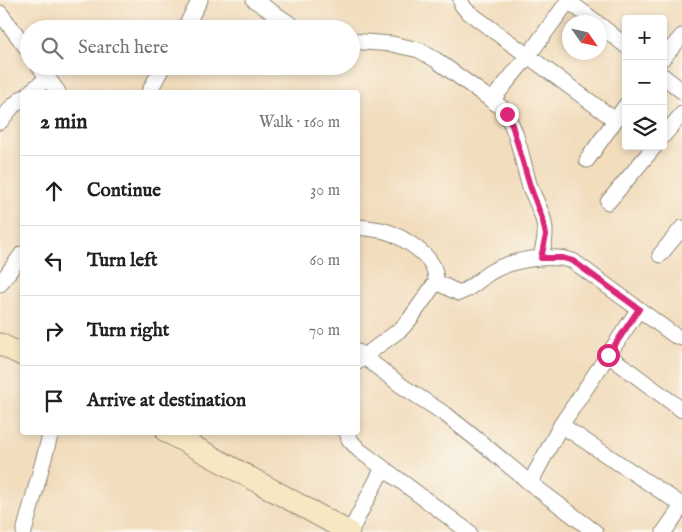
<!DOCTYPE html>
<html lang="en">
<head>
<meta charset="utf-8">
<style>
  :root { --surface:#fff; --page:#f2f2f2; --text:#202124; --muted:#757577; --line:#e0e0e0 }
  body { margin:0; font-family:"IM FELL English",serif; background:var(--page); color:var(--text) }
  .controls { position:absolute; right:15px; top:15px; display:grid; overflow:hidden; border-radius:5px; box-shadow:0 2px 8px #0003 }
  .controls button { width:45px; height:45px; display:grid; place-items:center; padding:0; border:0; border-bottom:1px solid var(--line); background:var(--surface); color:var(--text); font:25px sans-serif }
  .compass { position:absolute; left:562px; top:15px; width:45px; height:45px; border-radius:50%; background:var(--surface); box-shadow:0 2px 8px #0003; rotate:124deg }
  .stop { position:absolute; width:15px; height:15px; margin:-11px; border:4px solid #db2777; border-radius:50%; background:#fff }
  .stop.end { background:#db2777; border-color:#fff; box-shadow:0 1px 5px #0008 }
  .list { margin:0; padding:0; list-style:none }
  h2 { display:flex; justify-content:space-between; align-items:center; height:65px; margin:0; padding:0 20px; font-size:21px }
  h2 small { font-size:16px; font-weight:400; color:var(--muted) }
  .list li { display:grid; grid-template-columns:32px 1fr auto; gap:15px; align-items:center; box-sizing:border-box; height:70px; padding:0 20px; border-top:1px solid var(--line) }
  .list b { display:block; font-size:19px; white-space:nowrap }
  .list em { font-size:16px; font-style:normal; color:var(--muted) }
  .icon { flex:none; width:28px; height:28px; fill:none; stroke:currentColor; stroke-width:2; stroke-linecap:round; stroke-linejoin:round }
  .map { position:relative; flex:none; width:682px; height:532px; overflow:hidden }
  .search { position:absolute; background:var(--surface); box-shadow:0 2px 8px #0003; left:20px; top:20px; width:340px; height:55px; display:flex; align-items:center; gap:12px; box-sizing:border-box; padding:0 18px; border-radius:28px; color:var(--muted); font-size:19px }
  .panel { position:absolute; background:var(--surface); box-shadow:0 2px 8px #0003; left:20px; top:90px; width:340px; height:345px; border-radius:5px }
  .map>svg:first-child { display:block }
</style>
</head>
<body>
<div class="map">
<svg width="682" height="532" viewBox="0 0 682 532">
  <rect width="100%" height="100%" fill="#fbf7ec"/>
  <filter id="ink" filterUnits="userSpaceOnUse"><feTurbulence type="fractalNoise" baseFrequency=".02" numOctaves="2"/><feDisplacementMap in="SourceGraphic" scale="10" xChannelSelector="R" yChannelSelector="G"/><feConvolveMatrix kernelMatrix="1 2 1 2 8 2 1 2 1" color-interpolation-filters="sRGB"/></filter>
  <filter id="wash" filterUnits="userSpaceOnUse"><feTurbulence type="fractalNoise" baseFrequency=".0096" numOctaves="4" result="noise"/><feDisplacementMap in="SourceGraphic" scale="20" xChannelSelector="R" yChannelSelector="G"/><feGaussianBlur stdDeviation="1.12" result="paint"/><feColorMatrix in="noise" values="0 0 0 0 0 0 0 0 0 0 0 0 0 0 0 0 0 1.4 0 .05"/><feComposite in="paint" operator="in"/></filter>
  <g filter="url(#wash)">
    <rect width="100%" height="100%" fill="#f2ddbd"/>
  </g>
  <g filter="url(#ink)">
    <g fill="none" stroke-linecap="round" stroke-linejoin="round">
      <g stroke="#8e8474" stroke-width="17">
        <path id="minor" d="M254,0l44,29
          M461,0l1,5 5,6 148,109
          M567,0l29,22
          M0,13l29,38
          M600,25l26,21
          M184,29l16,-29
          M351,41l41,3 27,6 17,10 65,47c17,20 21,55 29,80 6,15 16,31 15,48 0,7 -3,15 -4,23
          M663,58l19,-22
          M39,66l19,26
          M663,76l19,15
          M30,92l18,-14
          M149,92l14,-26
          M492,100l36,-44 41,-56
          M0,122l12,-15 10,-9
          M663,136l19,-22
          M587,160l39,-55
          M608,202l47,-56
          M358,227c9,1 18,2 27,4 14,4 39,20 46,32 4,6 5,12 5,19
          M660,255l22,-27
          M0,284l22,-30
          M358,352l44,34 43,28 44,35 41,34 65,49
          M608,355l31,-46
          M358,362l5,-5 38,-28 9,-10 26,-37 23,11c12,-4 20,-13 30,-20 21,-13 60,-20 84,-12l101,74 8,3
          M561,425l121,80
          M347,432l2,7 10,11 110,82
          M530,483l31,-58 47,-70 74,55
          M24,532l27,-100
          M350,532l33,-64
          M664,532l18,-26"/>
      </g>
      <g stroke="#8e8474" stroke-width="23">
        <path id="secondary" d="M0,344l22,11
          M167,432l182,100"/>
      </g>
      <use href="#minor" stroke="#fff" stroke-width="15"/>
      <use href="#secondary" stroke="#f7e8c3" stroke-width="21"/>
    </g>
  </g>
  <g fill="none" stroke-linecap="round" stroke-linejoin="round" filter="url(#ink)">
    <path stroke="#db2777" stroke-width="6" d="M507,114l5,11 18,61 13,35 3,14 -5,23h22l10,3 66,48 -31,46"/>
  </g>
</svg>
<div class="controls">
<button>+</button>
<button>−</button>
<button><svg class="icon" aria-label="layers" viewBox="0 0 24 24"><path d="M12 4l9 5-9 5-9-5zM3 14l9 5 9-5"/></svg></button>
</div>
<svg class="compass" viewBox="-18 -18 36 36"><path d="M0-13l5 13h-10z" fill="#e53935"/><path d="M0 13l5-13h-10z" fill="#757577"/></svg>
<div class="stop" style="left:608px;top:355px"></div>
<div class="stop end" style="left:507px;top:114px"></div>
<div class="search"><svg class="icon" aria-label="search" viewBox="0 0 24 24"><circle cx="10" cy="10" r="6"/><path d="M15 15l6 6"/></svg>Search here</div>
<section class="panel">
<h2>2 min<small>Walk · 160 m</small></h2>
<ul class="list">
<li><svg class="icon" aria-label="ahead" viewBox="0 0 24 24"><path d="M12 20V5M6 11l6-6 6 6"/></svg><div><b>Continue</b></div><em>30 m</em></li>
<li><svg class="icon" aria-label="left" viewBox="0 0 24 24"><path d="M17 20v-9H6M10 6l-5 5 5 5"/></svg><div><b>Turn left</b></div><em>60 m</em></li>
<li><svg class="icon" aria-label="right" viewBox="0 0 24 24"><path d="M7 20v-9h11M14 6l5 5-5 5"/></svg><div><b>Turn right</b></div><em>70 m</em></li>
<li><svg class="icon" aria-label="arrive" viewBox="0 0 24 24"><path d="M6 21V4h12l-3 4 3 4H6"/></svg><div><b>Arrive at destination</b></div></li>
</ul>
</section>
</div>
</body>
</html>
